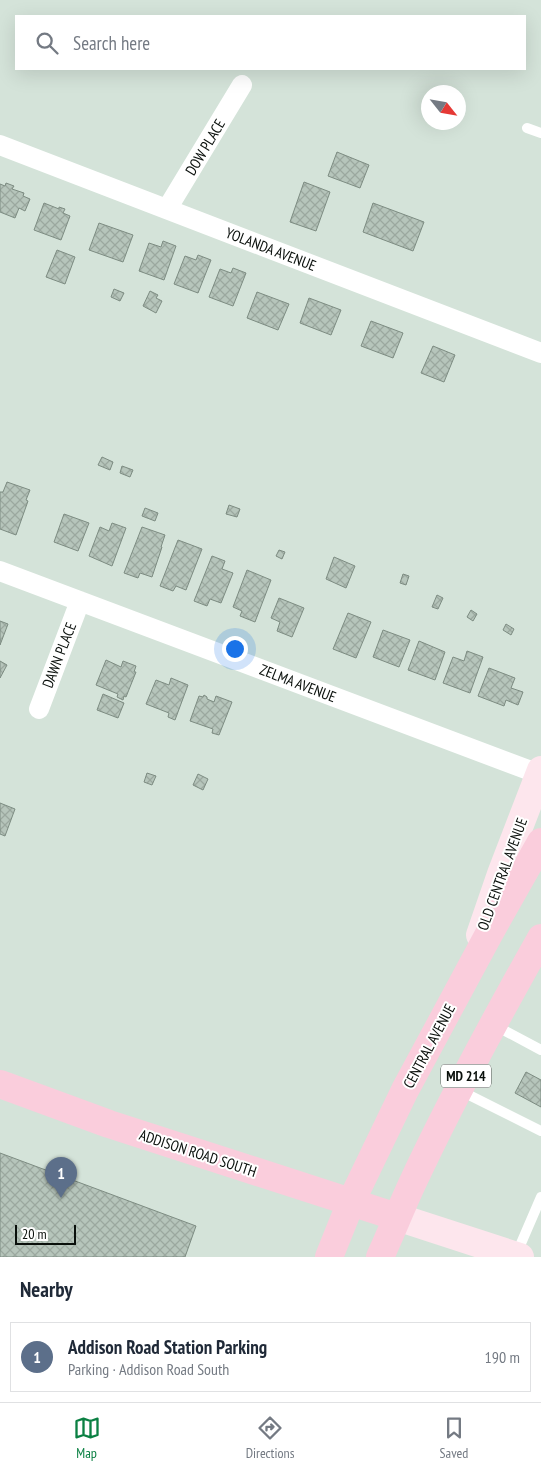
<!DOCTYPE html>
<html lang="en">
<head>
<meta charset="utf-8">
<style>
  :root { --surface:#fff; --page:#f6f6f7; --text:#1f2937; --muted:#747a83; --line:#e0e1e3; --accent:#0b8043 }
  body { margin:0; font-family:"PT Sans Narrow",sans-serif; background:var(--page); color:var(--text) }
  .compass { position:absolute; left:421px; top:85px; width:45px; height:45px; border-radius:50%; background:var(--surface); box-shadow:0 5px 20px #0002; rotate:121deg }
  .scale { position:absolute; left:15px; bottom:12px; width:61px; box-sizing:border-box; padding-left:5px; border:2px solid #090f0b; border-top:0; font-size:14px; line-height:18px; white-space:nowrap; color:#090f0b; -webkit-text-stroke:4px #fff; paint-order:stroke }
  .you { position:absolute; left:234px; top:648px; width:18px; height:18px; margin:-12px; border:4px solid #fff; border-radius:50%; background:#1a73e8; box-shadow:0 0 0 8px #1a73e833 }
  .badge { display:grid; place-items:center; width:32px; height:32px; border-radius:50%; background:var(--accent); color:#fff; font-size:16px; font-weight:700 }
  .pin { position:absolute; translate:-50% -41px; filter:drop-shadow(0 1px 2px #0008) }
  .pin::after { content:''; position:absolute; top:26px; width:18px; height:15px; background:inherit; clip-path:polygon(0 0,100% 0,50% 100%) }
  .list { margin:0; padding:0; list-style:none }
  h2 { display:flex; justify-content:space-between; align-items:center; height:65px; margin:0; padding:0 20px; font-size:21px }
  h2 small { font-size:16px; font-weight:400; color:var(--muted) }
  .list li { display:grid; grid-template-columns:32px 1fr auto; gap:15px; align-items:center; box-sizing:border-box; height:70px; margin:0 10px 10px; padding:0 10px; border:1px solid var(--line); border-radius:0px }
  .list b { display:block; font-size:19px; white-space:nowrap }
  .list p { margin:0; font-size:16px; white-space:nowrap; color:var(--muted) }
  .list em { font-size:16px; font-style:normal; color:var(--muted) }
  .icon { flex:none; width:28px; height:28px; fill:none; stroke:currentColor; stroke-width:2; stroke-linecap:round; stroke-linejoin:round }
  .map { position:relative; flex:none; width:541px; height:1257px; overflow:hidden }
  .search { position:absolute; background:var(--surface); box-shadow:0 5px 20px #0002; left:15px; right:15px; top:15px; height:55px; display:flex; align-items:center; gap:12px; box-sizing:border-box; padding:0 18px; border-radius:0px; color:var(--muted); font-size:19px }
  .sheet { height:145px; background:var(--surface) }
  nav { display:flex; justify-content:space-around; align-items:center; box-sizing:border-box; height:70px; border-top:1px solid var(--line); background:var(--surface); font-size:14px; color:var(--muted) }
  nav a { display:grid; justify-items:center; gap:2px }
  nav .on { color:var(--accent) }
  .map>svg:first-child { display:block }
</style>
</head>
<body>
<div class="map">
<svg width="541" height="1257" viewBox="0 0 541 1257">
  <defs>
    <pattern id="building-cross-hatch" width="8" height="8" patternUnits="userSpaceOnUse" patternTransform="scale(1.25)"><rect width="8" height="8" fill="#b6c5bb"/><path d="M0 0l8 8M0 8l8-8" fill="none" stroke="#9ba89f"/></pattern>
  </defs>
  <rect width="100%" height="100%" fill="#d4e3d9"/>
  <path fill="url(#building-cross-hatch)" stroke="#7d8c82" d="M337,152l32,13 -9,23 -32,-12z
    M304,182l26,10 -14,39 -26,-9z
    M6,183l8,3 -2,3 12,4 -1,3 7,3 -5,12 -6,-3 -4,10 -15,-6v-28l5,2z
    M44,203l15,6v-2l6,2 -2,4 7,3 -9,24 -27,-10z
    M373,203l51,19 -11,29 -50,-19z
    M99,223l34,12 -10,27 -34,-12z
    M163,241l13,5 -12,34 -25,-9 10,-28 12,4z
    M57,250l18,7 -10,27 -19,-7z
    M198,255l13,5 -13,33 -24,-9 11,-28 11,4z
    M233,268l13,5 -13,33 -24,-9 11,-28 11,4z
    M114,289l10,4 -4,8 -9,-4z
    M150,291l8,4 -2,3 6,3 -6,12 -13,-7z
    M257,292l32,12 -11,26 -31,-12z
    M309,298l32,12 -10,25 -31,-12z
    M371,321l32,12 -10,25 -32,-12z
    M433,346l22,9 -11,27 -23,-9z
    M102,457l11,5 -3,8 -12,-5z
    M122,466l11,4 -3,7 -10,-4z
    M7,482l23,8 -4,10 2,1 -12,34 -16,-6v-37h3z
    M229,505l11,4 -3,8 -11,-3z
    M145,508l13,5 -3,8 -13,-5z
    M64,514l25,9 -11,28 -24,-9z
    M112,523l14,5 -14,38 -23,-10 11,-29 9,4z
    M142,527l23,8 -4,12h1l-10,30 -12,-4 -2,5 -14,-5z
    M178,540l24,9 -16,41 -10,-4 -3,5 -13,-5z
    M279,550l6,2 -3,7 -6,-3z
    M212,556l13,5 -3,8 11,4 -12,30 -11,-4 -3,7 -13,-5z
    M334,557l21,9 -9,22 -20,-9z
    M247,570l24,10 -16,42 -15,-6 2,-5 -9,-4z
    M403,574l6,2 -3,9 -6,-2z
    M437,595l6,3 -5,11 -6,-2z
    M279,598l25,10 -12,29 -15,-6 3,-9 -9,-4z
    M471,610l6,4 -4,7 -6,-4z
    M348,613l23,9 -15,36 -23,-9z
    M0,621l8,3 -8,21z
    M506,624l8,5 -3,6 -8,-5z
    M383,630l27,10 -11,27 -26,-10z
    M419,641l26,11 -10,28 -27,-10z
    M467,651l16,6 -13,36 -27,-10 10,-26 11,4z
    M106,660l15,7 2,-6 13,5 -2,6h2l-10,25 -2,-1 -1,4 -6,-3 1,-3 -22,-9z
    M0,661l7,4 -7,13z
    M489,668l26,10 -4,10 12,4 -5,13 -12,-5 -2,6 -26,-10z
    M171,678l17,7 -13,35 -7,-3 1,-4 -23,-9 10,-24 13,5z
    M103,694l21,9 -6,15 -21,-8z
    M204,695l3,2v2l7,3 2,-6 16,6 -13,33 -7,-2 1,-4 -23,-8 9,-25 4,1z
    M147,773l9,3 -4,9 -8,-3z
    M198,774l10,5 -5,11 -10,-5z
    M0,803l15,6 -10,27 -5,-2z
    M526,1072l15,8v27l-26,-14z
    M0,1153l196,73 -11,31h-185z"/>
  <g fill="none" stroke-linecap="round" stroke-linejoin="round">
    <path stroke="#fff" stroke-width="10" d="M527,128l14,5
      M494,1025l47,25
      M459,1090l82,41
      M516,1255l25,-58"/>
    <path stroke="#fff" stroke-width="20" d="M0,145l541,208
      M167,209l75,-124
      M0,571l539,203
      M39,709l41,-108"/>
    <path stroke="#fde6ed" stroke-width="28" d="M480,935l21,-61 40,-104
      M397,1217l123,40"/>
    <path stroke="#facddc" stroke-width="28" d="M0,1084l109,40 288,93
      M329,1257l22,-55 54,-112 84,-156 52,-92
      M380,1257c11,-24 21,-49 32,-73 39,-84 84,-166 129,-246"/>
  </g>
  <g text-anchor="middle" dominant-baseline="central" stroke-width="4" stroke-linejoin="round" paint-order="stroke">
    <rect fill="#fff" stroke="#535754" stroke-width="1" x="441" y="1064.5" width="50" height="23" rx="4"/>
    <g font-size="14" font-weight="bold" fill="#090f0b">
      <text x="466" y="1076">MD 214</text>
    </g>
    <g font-size="15" fill="#090f0b" stroke="#fff">
      <text transform="translate(205 147) rotate(-59)">DOW PLACE</text>
      <text transform="translate(271 249) rotate(21)">YOLANDA AVENUE</text>
      <text transform="translate(59 655) rotate(-69)">DAWN PLACE</text>
      <text transform="translate(298 683) rotate(21)">ZELMA AVENUE</text>
      <text transform="translate(502 874) rotate(-70)">OLD CENTRAL AVENUE</text>
      <text transform="translate(429 1046) rotate(-62)">CENTRAL AVENUE</text>
      <text transform="translate(198 1153) rotate(18)">ADDISON ROAD SOUTH</text>
    </g>
  </g>
</svg>
<svg class="compass" viewBox="-18 -18 36 36"><path d="M0-13l5 13h-10z" fill="#e53935"/><path d="M0 13l5-13h-10z" fill="#747a83"/></svg>
<div class="scale">20 m</div>
<div class="you"></div>
<div class="pin badge" style="left:61px;top:1198px;background:#5c6f8a">1</div>
<div class="search"><svg class="icon" aria-label="search" viewBox="0 0 24 24"><circle cx="10" cy="10" r="6"/><path d="M15 15l6 6"/></svg>Search here</div>
</div>
<section class="sheet">
<h2>Nearby<small></small></h2>
<ul class="list">
<li><span class="badge" style="background:#5c6f8a">1</span><div><b>Addison Road Station Parking</b><p>Parking · Addison Road South</p></div><em>190 m</em></li>
</ul>
</section>
<nav>
<a class="on"><svg class="icon" aria-label="map" viewBox="0 0 24 24"><path d="M3 6l6-2 6 2 6-2v14l-6 2-6-2-6 2zM9 4v14M15 6v14"/></svg>Map</a>
<a><svg class="icon" aria-label="directions" viewBox="0 0 24 24"><path d="M12 3l9 9-9 9-9-9zM9 14v-3h6M13 9l2 2-2 2"/></svg>Directions</a>
<a><svg class="icon" aria-label="saved" viewBox="0 0 24 24"><path d="M7 4h10v16l-5-4-5 4z"/></svg>Saved</a>
</nav>
</body>
</html>
